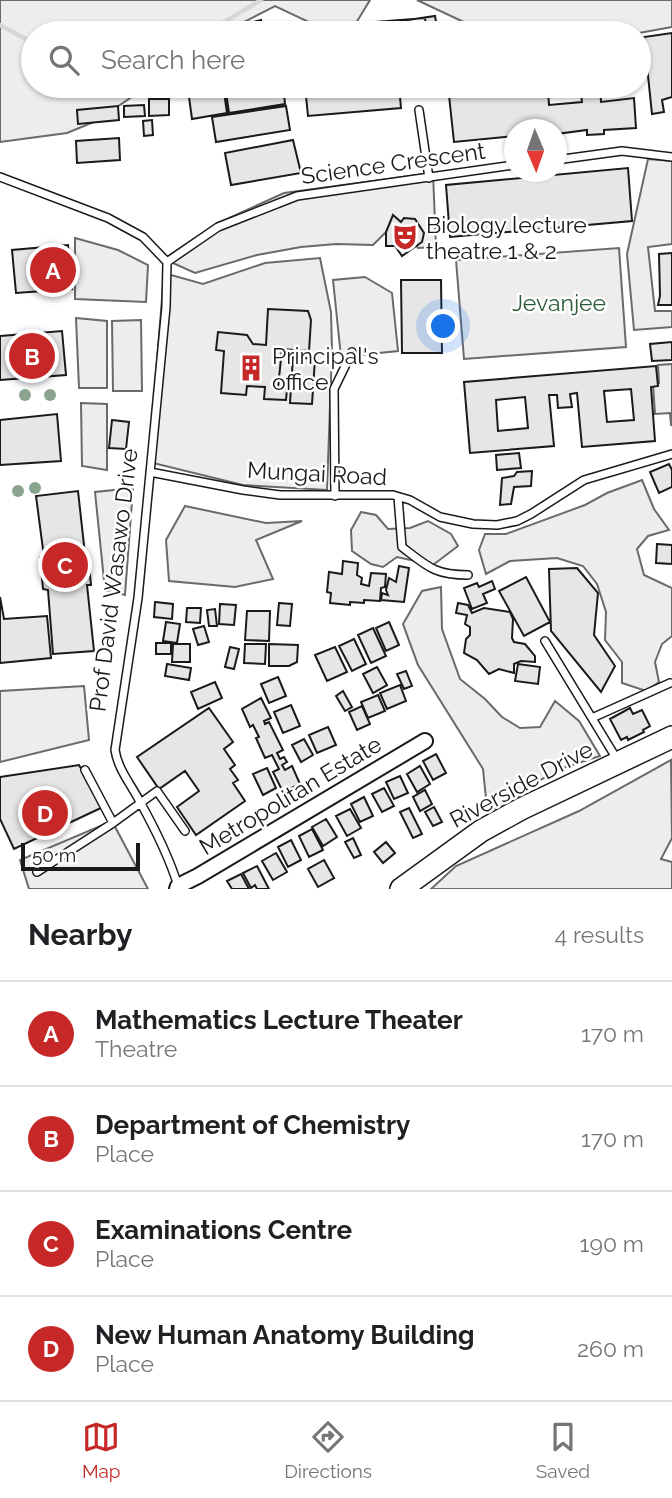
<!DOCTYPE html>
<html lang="en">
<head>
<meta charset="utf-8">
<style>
  :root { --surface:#fff; --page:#f2f2f2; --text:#202124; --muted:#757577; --line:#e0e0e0; --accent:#c62828 }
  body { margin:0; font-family:Raleway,sans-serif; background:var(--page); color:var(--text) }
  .compass { position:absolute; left:504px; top:119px; width:63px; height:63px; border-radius:50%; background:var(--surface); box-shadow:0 2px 5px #0004; rotate:178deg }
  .scale { position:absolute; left:21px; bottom:18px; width:119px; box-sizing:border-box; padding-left:7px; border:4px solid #1a1a1a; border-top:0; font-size:19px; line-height:24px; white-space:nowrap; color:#1a1a1a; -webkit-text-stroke:5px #fff; paint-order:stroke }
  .you { position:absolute; left:444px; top:327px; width:24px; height:24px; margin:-18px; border:5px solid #fff; border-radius:50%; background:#1a73e8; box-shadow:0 0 0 10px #1a73e833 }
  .badge { display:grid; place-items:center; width:46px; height:46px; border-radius:50%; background:var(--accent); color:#fff; font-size:23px; font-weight:700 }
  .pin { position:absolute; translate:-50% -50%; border:4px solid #fff; box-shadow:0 2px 7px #0006 }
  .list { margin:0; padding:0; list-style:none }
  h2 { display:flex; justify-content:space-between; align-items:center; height:91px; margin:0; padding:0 28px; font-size:30px }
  h2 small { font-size:23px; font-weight:400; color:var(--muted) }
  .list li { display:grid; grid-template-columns:46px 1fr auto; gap:21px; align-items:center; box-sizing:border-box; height:105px; padding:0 28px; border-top:2px solid var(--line) }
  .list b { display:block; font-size:26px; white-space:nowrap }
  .list p { margin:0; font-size:23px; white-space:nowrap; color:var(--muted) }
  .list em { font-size:23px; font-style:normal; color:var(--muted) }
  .icon { flex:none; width:38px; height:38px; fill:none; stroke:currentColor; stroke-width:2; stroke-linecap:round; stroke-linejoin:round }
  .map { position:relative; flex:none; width:672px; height:889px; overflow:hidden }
  .search { position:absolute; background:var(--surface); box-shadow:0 2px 5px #0004; left:21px; right:21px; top:21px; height:77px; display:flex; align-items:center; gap:18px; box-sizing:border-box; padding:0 24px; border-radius:38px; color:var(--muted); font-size:26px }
  .sheet { height:511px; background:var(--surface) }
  nav { display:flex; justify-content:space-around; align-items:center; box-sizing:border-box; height:98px; border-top:2px solid var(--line); background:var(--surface); font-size:19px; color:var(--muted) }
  nav a { display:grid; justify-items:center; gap:4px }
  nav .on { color:var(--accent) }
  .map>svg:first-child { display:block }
</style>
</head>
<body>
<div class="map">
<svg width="672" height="889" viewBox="0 0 672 889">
  <rect width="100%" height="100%" fill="#fff"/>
  <path fill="#ededed" stroke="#6a6a6a" stroke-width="2" d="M0,0h370l-20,33h-18l-57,-27 -52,27h-190v53h115l-52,35 -29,12 -67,9z
    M417,0h255v27l-33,6h-152z
    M648,159l24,2v83l-24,3 7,64h17v16l-38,3 -7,-76z
    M433,173l3,74 -18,1 -9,-17 -23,1 -13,13 -37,-1 -35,3 -44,8 -62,18 -31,-14 52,-35 68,-31z
    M75,238l43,12 30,15 -2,37 -71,-3z
    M619,248l7,99 -162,12 -8,-99z
    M320,258l11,54 1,39 -5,139 -84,-5 -94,-23 15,-189 39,11 62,-21z
    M365,277l27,16 6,58 -57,6 -8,-77z
    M76,318l31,3v67h-28z
    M141,320l1,71h-29l-1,-70z
    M672,364v61h-1l-1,-12 -15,1 -2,-30 6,-1 -1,-18z
    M81,403l26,1v66l-25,-4z
    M642,480l12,29 15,21 -21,6 -11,13 7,26 28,13v48l-10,8 -7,18 4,20 -13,9 -24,-8v-21l-17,-22 1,-28 -9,-28 -14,-18 -26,-8 -47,3 -24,13 -7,-24 6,-16h21l79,-29 22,-12z
    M133,488l-8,107 -20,-5 -10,-98z
    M185,506l81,17 36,-2 -46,19 17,39 -38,8 -66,-6 -3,-41z
    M361,512l15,3 12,14 22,-1 18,-7 23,13 7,12 -25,19 -36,-8 -14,10 -12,-3 -19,-13 -1,-21z
    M441,587l1,42 18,50 25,20 17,18 18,11 20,-1 15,-26 24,20 21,35 -34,11 -34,17 -25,24h-20l-4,-39 -65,-104 -15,-41 19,-33z
    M84,686l5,54 -89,22v-71z
    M671,760l1,78 -11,21 11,3v27h-241l25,-23 123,-55z
    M112,821l36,68h-119l-9,-29z"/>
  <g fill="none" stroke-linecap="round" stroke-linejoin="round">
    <path stroke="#d7d7d7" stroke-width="4.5" d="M0,25l33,18
      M206,33l55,-33"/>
  </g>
  <path fill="#e6e6e6" stroke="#1a1a1a" stroke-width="2" fill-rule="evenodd" d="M435,16l3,17h-43l-1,-11z
    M425,18l2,15h-127v-5z
    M261,20l2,12 -21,1 -2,-8z
    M672,33v64l-10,3 2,12 -12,2 -8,-77z
    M272,86h11l2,18 -56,9 -3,-21z
    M305,86h94l2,22 -93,8z
    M448,86h152l1,16 33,-4 2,30 -32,2v4l-17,1v-5l-31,4v-4h-42v6l-60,6zM580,87l2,15 -33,3 -1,-15z
    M224,92l3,21 -35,6 -3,-22z
    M149,99h20v16l-20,1z
    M144,105l1,11 -21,1v-11z
    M118,106l1,14 -41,4 -1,-14z
    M286,106l4,24 -74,12 -4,-25z
    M152,120l1,15 -9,1 -1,-15z
    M119,138l1,22 -43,3 -1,-22z
    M293,140l8,33 -70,12 -6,-32z
    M628,168l4,53 -182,16 -4,-52z
    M393,215l8,7 3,-4 11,1 9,14 -2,9 -20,14 -7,-10h-9v-14z
    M68,245l4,44 -56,4 -4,-43z
    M672,253v52h-14l2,-9 -1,-42z
    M401,280h40l1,73h-40z
    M268,309l40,2 3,9 -2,31 -27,-2 -4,39 9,1 -1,11 -22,-1 1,-12 -18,-1 -1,9 -25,-2 3,-42 -8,-1 2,-18 29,3 6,9 13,1z
    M62,331l4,44 -66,5v-44z
    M672,342v18l-20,1 -2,-17z
    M293,357l22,2 -3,45 -22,-1z
    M656,366l2,20 -7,1 4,54 -73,6 -5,-54 -7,1 2,13 -14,1 -1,-13h-8l5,51 -84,7 -6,-71zM631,389l3,31 -27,2 -3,-31zM525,397l3,31 -30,3 -2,-31z
    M57,414l4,47 -61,4v-45z
    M112,420l17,2 -3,27 -17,-1z
    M519,453l2,15 -24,2 -1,-15z
    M669,464l3,6v17l-13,6 -9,-21z
    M532,471l-1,15 -17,1 -3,17 -11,1 2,-27 12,-2 3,-4z
    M78,491l7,63h3l3,31h-4l7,66 -41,3 -5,-64 -5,-1 -3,-32h4l-8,-61z
    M657,544l15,1v19l-16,-1z
    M343,561l15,2 -1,12 5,3 -1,6 8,2 2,-13 15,1 -1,13 -4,1 -1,13 -16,-1v3l-14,-1v3l-20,-2 1,-10 -4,-1 2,-20 13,2z
    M399,566l10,2 -5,34 -23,-2 1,-7 6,2 -2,-5 3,-12 7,4z
    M577,568l21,25 -4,42 21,31 -14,26 -50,-61 -2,-62z
    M526,577l24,45 -26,14 -25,-45z
    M492,581l3,8 -12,5 4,9 -15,6 -8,-21 13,-5 2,4z
    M0,597l4,22 43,-3 4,42 -51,5z
    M155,602l18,2 -1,15 -18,-2z
    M279,603l13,1 -2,22 -13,-1z
    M458,603l10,2 4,8 12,-5 26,4 3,7 -1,19 2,4 11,2 10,12v6l-14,-1 -7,3v9l-15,-4 -10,5 -12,-14 -13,-7 2,-14 4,-4v-8l-5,-3 2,-9 -11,-2z
    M220,604l16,1 -2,20 -15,-1z
    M187,608h14l-1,15 -14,-1z
    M215,609l2,17h-8l-2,-16z
    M247,611h23l-1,30 -24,-1z
    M166,622l14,2 -3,19 -14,-2z
    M389,622l10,23 -13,6 -10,-23z
    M204,626l5,16 -11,3 -5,-16z
    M373,628l13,28 -15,7 -13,-28z
    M354,639l12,25 -14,7 -13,-25z
    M156,643h15v11h-15z
    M173,644h17v18h-18z
    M245,644h21l-1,20 -21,-1z
    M269,644l29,1 -1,17 -8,4h-20z
    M230,647l9,2 -5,20 -9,-2z
    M335,647l12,25 -20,9 -12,-26z
    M167,664l24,4 -2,12 -24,-4z
    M518,664l22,3 -2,17 -23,-3z
    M377,667l10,18 -14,8 -10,-19z
    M406,671l6,15 -8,3 -7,-15z
    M278,677l8,19 -17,7 -8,-19z
    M215,682l7,16 -24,11 -7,-17z
    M400,685l6,16 -19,8 -7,-16z
    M343,691l9,16 -7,4 -9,-15z
    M378,695l7,16 -17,7 -7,-16z
    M261,698l10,20 -7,3 1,3 4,-2 14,28 -6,3 3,6 4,-2 3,5 -5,3 3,5 7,-4 8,18 -17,8 -10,-20 6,-3 -7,-14 -7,3 -9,-20 3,-1 -6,-12 -3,2 -8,-18z
    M291,705l9,21 -17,7 -9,-21z
    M362,706l8,18 -13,6 -8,-18z
    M209,708l24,34 -9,7 11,16 -5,4 8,11 -5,3 12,18 -49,34 -19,-28 22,-16 -14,-20 -26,18 -22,-32z
    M630,708l3,6 9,-4 8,16 -7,4 1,2 -16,8 -1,-3 -6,3 -11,-21z
    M328,727l8,18 -19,8 -8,-18z
    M304,739l9,16 -12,7 -9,-17z
    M436,754l10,19 -13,7 -10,-19z
    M79,765l24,42 -89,42 -14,-30v-42z
    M420,766l10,18 -13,8 -10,-18z
    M267,768l9,20 -13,7 -10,-21z
    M400,776l8,17 -14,6 -8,-17z
    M384,788l10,18 -12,6 -10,-18z
    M425,790l7,14 -12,7 -7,-14z
    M364,797l9,19 -13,6 -9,-18z
    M434,807l8,15 -9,4 -8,-14z
    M409,808l13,26 -9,4 -13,-26z
    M350,809l11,19 -14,8 -11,-20z
    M326,819l11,18 -14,9 -11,-19z
    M312,829l11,21 -14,7 -10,-21z
    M353,838l8,17 -7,3 -9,-16z
    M291,840l10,20 -13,7 -10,-20z
    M386,842l9,11 -12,10 -9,-11z
    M276,853l11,19 -14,8 -11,-19z
    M324,860l10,18 -16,9 -10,-18z
    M257,866l12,23h-12l-2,-4 -4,3 -8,-15z
    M241,874l8,15h-17l-5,-8z"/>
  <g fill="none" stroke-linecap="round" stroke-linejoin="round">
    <g stroke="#1a1a1a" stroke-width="10">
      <path id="lane" d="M419,110l10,68
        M556,160l66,-9 50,6
        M0,177l108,41 35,19 24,25
        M167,262l-1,45 -28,291 -23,152c3,19 15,33 24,50 15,27 30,56 39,86
        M167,262l51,-35 79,-31 217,-31
        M150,472l93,18 37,5h113l17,5 30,17 33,7 24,1 20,-4 14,-7 53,-34 88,-26
        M335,496l-1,-107 18,-37
        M398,497l4,50c26,20 33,28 66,28
        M545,641l73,120
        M592,718l78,-35
        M85,770l28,53
        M37,872l76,-49 44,-32 28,40"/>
    </g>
    <g stroke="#1a1a1a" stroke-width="18">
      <path id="street" d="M177,889l1,-3 20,-10 227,-135"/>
    </g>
    <g stroke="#1a1a1a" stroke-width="24">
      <path id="secondary" d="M401,889l80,-58 40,-22 151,-72"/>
    </g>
    <use href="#lane" stroke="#fff" stroke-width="7"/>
    <use href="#street" stroke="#fff" stroke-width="14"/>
    <use href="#secondary" stroke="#fff" stroke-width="21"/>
  </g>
  <g fill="#8aa48f">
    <circle cx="25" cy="395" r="6"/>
    <circle cx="50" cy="395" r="6"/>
    <circle cx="35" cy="488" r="6"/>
    <circle cx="18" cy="491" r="6"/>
  </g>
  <defs>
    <g id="theatre-bare" transform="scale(2.1)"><path d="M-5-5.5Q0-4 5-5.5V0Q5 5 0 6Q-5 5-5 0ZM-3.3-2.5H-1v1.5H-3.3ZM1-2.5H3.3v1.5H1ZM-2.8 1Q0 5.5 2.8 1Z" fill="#c62828" stroke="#fff" stroke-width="2.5" paint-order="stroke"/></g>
    <g id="building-bare" transform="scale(2.1)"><path d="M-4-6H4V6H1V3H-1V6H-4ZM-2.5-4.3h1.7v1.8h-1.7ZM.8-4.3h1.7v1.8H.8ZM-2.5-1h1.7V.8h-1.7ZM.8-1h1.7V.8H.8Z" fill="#c62828" stroke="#fff" stroke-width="2.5" paint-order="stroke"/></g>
  </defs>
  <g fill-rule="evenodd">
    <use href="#theatre-bare" x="405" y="237"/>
    <use href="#building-bare" x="251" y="368"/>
  </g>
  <g text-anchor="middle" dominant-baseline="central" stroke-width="5" stroke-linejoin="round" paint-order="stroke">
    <g font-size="23" fill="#1a1a1a" stroke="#fff">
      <text transform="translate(393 163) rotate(-8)">Science Crescent</text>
      <text transform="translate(317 473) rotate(3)">Mungai Road</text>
      <text transform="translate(113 580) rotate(-83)">Prof David Wasawo Drive</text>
      <text transform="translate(521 784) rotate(-28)">Riverside Drive</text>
      <text transform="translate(290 795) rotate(-31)">Metropolitan Estate</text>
    </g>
    <g font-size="23" fill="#1a1a1a" stroke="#fff" text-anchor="start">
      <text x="426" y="224">Biology lecture<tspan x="426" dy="26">theatre 1 &amp; 2</tspan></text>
      <text x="272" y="355">Principal's<tspan x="272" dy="26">office</tspan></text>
    </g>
    <g font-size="23" fill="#2b5a34" stroke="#fff">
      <text x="559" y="302">Jevanjee</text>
    </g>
  </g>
</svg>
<svg class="compass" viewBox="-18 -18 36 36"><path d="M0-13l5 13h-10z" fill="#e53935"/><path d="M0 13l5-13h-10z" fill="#757577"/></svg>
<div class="scale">50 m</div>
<div class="you"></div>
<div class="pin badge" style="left:53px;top:270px">A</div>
<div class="pin badge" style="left:32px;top:356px">B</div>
<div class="pin badge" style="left:65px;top:565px">C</div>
<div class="pin badge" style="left:45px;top:813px">D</div>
<div class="search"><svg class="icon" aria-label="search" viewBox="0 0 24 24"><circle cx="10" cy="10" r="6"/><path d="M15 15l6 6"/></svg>Search here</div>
</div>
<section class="sheet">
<h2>Nearby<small>4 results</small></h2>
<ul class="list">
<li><span class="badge">A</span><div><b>Mathematics Lecture Theater</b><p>Theatre</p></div><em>170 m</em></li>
<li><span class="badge">B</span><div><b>Department of Chemistry</b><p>Place</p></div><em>170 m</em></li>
<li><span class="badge">C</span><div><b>Examinations Centre</b><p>Place</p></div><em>190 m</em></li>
<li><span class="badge">D</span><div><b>New Human Anatomy Building</b><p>Place</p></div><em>260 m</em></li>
</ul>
</section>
<nav>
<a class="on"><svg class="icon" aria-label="map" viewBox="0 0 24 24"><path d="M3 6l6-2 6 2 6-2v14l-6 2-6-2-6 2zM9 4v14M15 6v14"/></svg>Map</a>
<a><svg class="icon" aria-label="directions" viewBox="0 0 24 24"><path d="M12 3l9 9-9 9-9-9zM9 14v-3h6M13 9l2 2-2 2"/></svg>Directions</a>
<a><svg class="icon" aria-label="saved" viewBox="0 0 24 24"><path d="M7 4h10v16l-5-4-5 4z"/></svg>Saved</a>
</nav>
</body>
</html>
